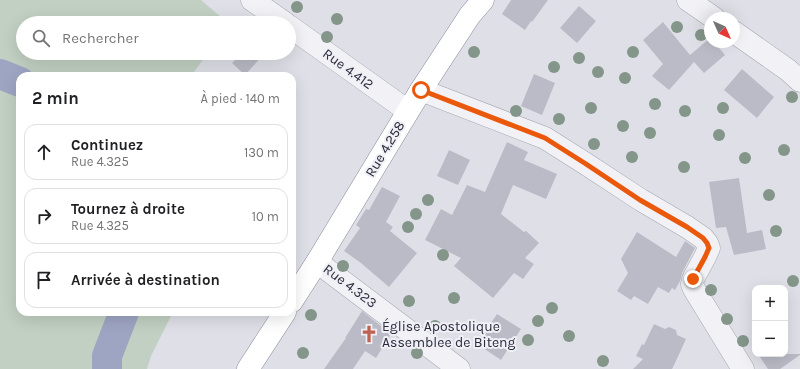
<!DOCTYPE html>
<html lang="fr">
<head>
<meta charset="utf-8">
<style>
  :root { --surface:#fff; --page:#f2f2f2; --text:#202124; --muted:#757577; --line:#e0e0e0 }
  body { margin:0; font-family:Karla,sans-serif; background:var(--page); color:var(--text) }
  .controls { position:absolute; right:12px; bottom:12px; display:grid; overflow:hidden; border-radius:8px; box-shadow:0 4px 16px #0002 }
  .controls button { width:36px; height:36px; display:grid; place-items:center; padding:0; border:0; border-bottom:1px solid var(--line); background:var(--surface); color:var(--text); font:20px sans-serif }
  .compass { position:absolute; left:704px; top:12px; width:36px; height:36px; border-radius:50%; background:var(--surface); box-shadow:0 4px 16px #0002; rotate:135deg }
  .stop { position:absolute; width:12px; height:12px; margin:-9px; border:3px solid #ea580c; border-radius:50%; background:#fff }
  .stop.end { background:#ea580c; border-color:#fff; box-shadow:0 1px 4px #0008 }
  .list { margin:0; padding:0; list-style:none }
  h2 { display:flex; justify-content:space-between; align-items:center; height:52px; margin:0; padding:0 16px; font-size:17px }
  h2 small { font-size:13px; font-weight:400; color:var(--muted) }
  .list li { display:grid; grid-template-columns:26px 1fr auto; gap:12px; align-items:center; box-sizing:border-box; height:56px; margin:0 8px 8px; padding:0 8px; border:1px solid var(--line); border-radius:12px }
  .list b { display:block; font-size:15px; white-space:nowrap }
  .list p { margin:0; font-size:13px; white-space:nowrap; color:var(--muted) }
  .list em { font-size:13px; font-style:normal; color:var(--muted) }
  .icon { flex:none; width:22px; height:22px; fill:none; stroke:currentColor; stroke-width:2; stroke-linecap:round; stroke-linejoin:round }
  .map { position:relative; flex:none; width:800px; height:369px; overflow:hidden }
  .search { position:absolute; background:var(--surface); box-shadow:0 4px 16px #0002; left:16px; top:16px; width:280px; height:44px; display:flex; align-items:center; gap:10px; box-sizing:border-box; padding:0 14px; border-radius:22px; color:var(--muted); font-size:15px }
  .panel { position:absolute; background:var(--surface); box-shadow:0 4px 16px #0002; left:16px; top:72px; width:280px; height:244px; border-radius:12px }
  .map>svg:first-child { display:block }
</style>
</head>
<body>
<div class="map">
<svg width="800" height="369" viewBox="0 0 800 369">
  <rect width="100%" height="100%" fill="#dfe0e7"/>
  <path fill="#c1d0c2" d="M0,0h201l27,23h-205v30h185l-17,23h-171v236h153l-22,44 -4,13h-147z"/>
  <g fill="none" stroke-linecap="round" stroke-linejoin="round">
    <path stroke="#9ea5c3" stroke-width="30" d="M0,74l20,8
      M107,369v-13l17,-44"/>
  </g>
  <path fill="#babbc6" d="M511,0h37l-16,22 -1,-1 -6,9 -23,-16z
    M579,6l17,15 -19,22 -17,-15z
    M663,22l27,33 20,-17v4h4l11,13 -21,18 -10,-11 -25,28 -17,-14 11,-12 -20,-24z
    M242,53h23l-20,22 -13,-12z
    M742,69l32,28 -17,21 -33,-28z
    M534,74l21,9 -13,32 -21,-9z
    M507,142l21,10 -4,8 33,14 -11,25 -33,-14 -12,29 23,18 2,-1 13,12 -14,15 9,6 -11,15 -9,-6 -21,25 -39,-32 7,-8 -36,-18 16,-31 11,6 15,-30 18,7z
    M449,150l21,10 -12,25 -21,-9z
    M739,178l8,55 15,-3 4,19 -32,6 -8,-28 -10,1 -7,-46z
    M382,187l18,9 -14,26 7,5 -3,4 27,22 -28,34 -28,-24 -17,-12 16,-23 -4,-3 10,-16 3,1z
    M637,232l39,25 9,-16 10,7 -13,25 -2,8 -5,9 -3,-2 -3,5 -11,-6 -10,17 -14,-8 -3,4 -14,-9 11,-18 -7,-14z
    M362,311l29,23 -15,24 -11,-7 -12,18h-29l22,-31h-1z
    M497,314l24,15 -20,31 -24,-16z
    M654,324l11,5 4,-2 7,3 1,5 9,4 -11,24 -3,6h-39l10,-10 -7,-3 6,-12 2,1z
    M758,354h42v1l-20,14h-12z"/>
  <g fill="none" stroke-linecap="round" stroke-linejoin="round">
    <g stroke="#a5a6b0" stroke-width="23">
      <path id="minor" d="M252,0l33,23
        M688,0l26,18
        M289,26l119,85
        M734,32l54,38 12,11
        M421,90l124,48 41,26 55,36 46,27 16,11 4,5 2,5 -4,9 -12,22 -1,5 2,5 49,80
        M317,262l142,107"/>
    </g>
    <g stroke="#888a9c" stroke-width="23">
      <path id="highway" d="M292,301l25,-39 104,-172 49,-75 13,-15
        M248,369l37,-57"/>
    </g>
    <use href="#minor" stroke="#f2f2f6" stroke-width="22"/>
    <use href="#highway" stroke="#fff" stroke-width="22"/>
  </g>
  <g fill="#849589">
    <circle cx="297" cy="7" r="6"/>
    <circle cx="337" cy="19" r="6"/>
    <circle cx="677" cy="27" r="6"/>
    <circle cx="701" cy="35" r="6"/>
    <circle cx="327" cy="37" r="6"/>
    <circle cx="474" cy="52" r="6"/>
    <circle cx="633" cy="52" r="6"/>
    <circle cx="579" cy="58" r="6"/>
    <circle cx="554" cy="67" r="6"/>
    <circle cx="598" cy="72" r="6"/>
    <circle cx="625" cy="78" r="6"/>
    <circle cx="792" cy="97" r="6"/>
    <circle cx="655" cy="104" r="6"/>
    <circle cx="591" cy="108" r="6"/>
    <circle cx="723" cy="108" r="6"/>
    <circle cx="516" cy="111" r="6"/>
    <circle cx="685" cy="111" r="6"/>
    <circle cx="559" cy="119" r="6"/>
    <circle cx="623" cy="126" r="6"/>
    <circle cx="650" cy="133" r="6"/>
    <circle cx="719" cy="135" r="6"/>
    <circle cx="594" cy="144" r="6"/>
    <circle cx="784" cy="150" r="6"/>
    <circle cx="632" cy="157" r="6"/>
    <circle cx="745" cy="158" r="6"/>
    <circle cx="684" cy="167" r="6"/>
    <circle cx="769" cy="195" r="6"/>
    <circle cx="428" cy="200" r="6"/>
    <circle cx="416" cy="214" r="6"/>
    <circle cx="408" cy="227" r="6"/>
    <circle cx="776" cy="231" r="6"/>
    <circle cx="443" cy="255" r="6"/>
    <circle cx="343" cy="266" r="6"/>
    <circle cx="793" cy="281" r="6"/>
    <circle cx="711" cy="290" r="6"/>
    <circle cx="454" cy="298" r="6"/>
    <circle cx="409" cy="301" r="6"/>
    <circle cx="552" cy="308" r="6"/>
    <circle cx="311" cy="315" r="6"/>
    <circle cx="727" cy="319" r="6"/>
    <circle cx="538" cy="321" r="6"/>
    <circle cx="435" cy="326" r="6"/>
    <circle cx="569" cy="336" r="6"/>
    <circle cx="528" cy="340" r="6"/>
    <circle cx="743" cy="341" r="6"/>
    <circle cx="303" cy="353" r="6"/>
    <circle cx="417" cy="353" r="6"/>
    <circle cx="603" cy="361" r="6"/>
  </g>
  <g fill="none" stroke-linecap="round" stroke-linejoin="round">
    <path stroke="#ea580c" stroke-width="5" d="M421,90l124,48 41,26 54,36 47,27 16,11 4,5 2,5 -4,9 -12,22"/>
  </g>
  <defs>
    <g id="church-bare" transform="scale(1.38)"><path d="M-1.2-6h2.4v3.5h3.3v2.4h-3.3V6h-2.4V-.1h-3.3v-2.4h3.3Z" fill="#bf6251" stroke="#efeff5" stroke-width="2.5" paint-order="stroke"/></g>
  </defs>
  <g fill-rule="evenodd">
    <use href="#church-bare" x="369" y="334"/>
  </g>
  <g text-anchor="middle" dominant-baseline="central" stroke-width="4" stroke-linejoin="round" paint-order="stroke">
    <g font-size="14" fill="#2a2b3c" stroke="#efeff5">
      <text transform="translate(348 69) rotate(36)">Rue 4.412</text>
      <text transform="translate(385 149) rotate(-59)">Rue 4.258</text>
      <text transform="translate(350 286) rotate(37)">Rue 4.323</text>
    </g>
    <g font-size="14" fill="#2a2b3c" stroke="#efeff5" text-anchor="start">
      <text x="382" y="326">Église Apostolique<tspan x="382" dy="16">Assemblee de Biteng</tspan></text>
    </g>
  </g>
</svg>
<div class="controls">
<button>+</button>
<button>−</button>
</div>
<svg class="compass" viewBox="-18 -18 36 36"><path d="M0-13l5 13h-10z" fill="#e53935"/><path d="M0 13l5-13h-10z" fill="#757577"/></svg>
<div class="stop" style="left:421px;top:90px"></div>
<div class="stop end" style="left:693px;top:279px"></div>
<div class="search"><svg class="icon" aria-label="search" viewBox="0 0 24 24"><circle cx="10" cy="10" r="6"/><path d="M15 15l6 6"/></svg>Rechercher</div>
<section class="panel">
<h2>2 min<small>À pied · 140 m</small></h2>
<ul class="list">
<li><svg class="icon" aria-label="ahead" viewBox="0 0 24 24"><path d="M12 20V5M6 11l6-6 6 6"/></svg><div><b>Continuez</b><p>Rue 4.325</p></div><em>130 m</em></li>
<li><svg class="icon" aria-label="right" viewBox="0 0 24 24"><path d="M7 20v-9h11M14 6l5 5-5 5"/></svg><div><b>Tournez à droite</b><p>Rue 4.325</p></div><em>10 m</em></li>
<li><svg class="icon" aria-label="arrive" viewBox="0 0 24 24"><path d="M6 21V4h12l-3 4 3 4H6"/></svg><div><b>Arrivée à destination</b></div></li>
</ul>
</section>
</div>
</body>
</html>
